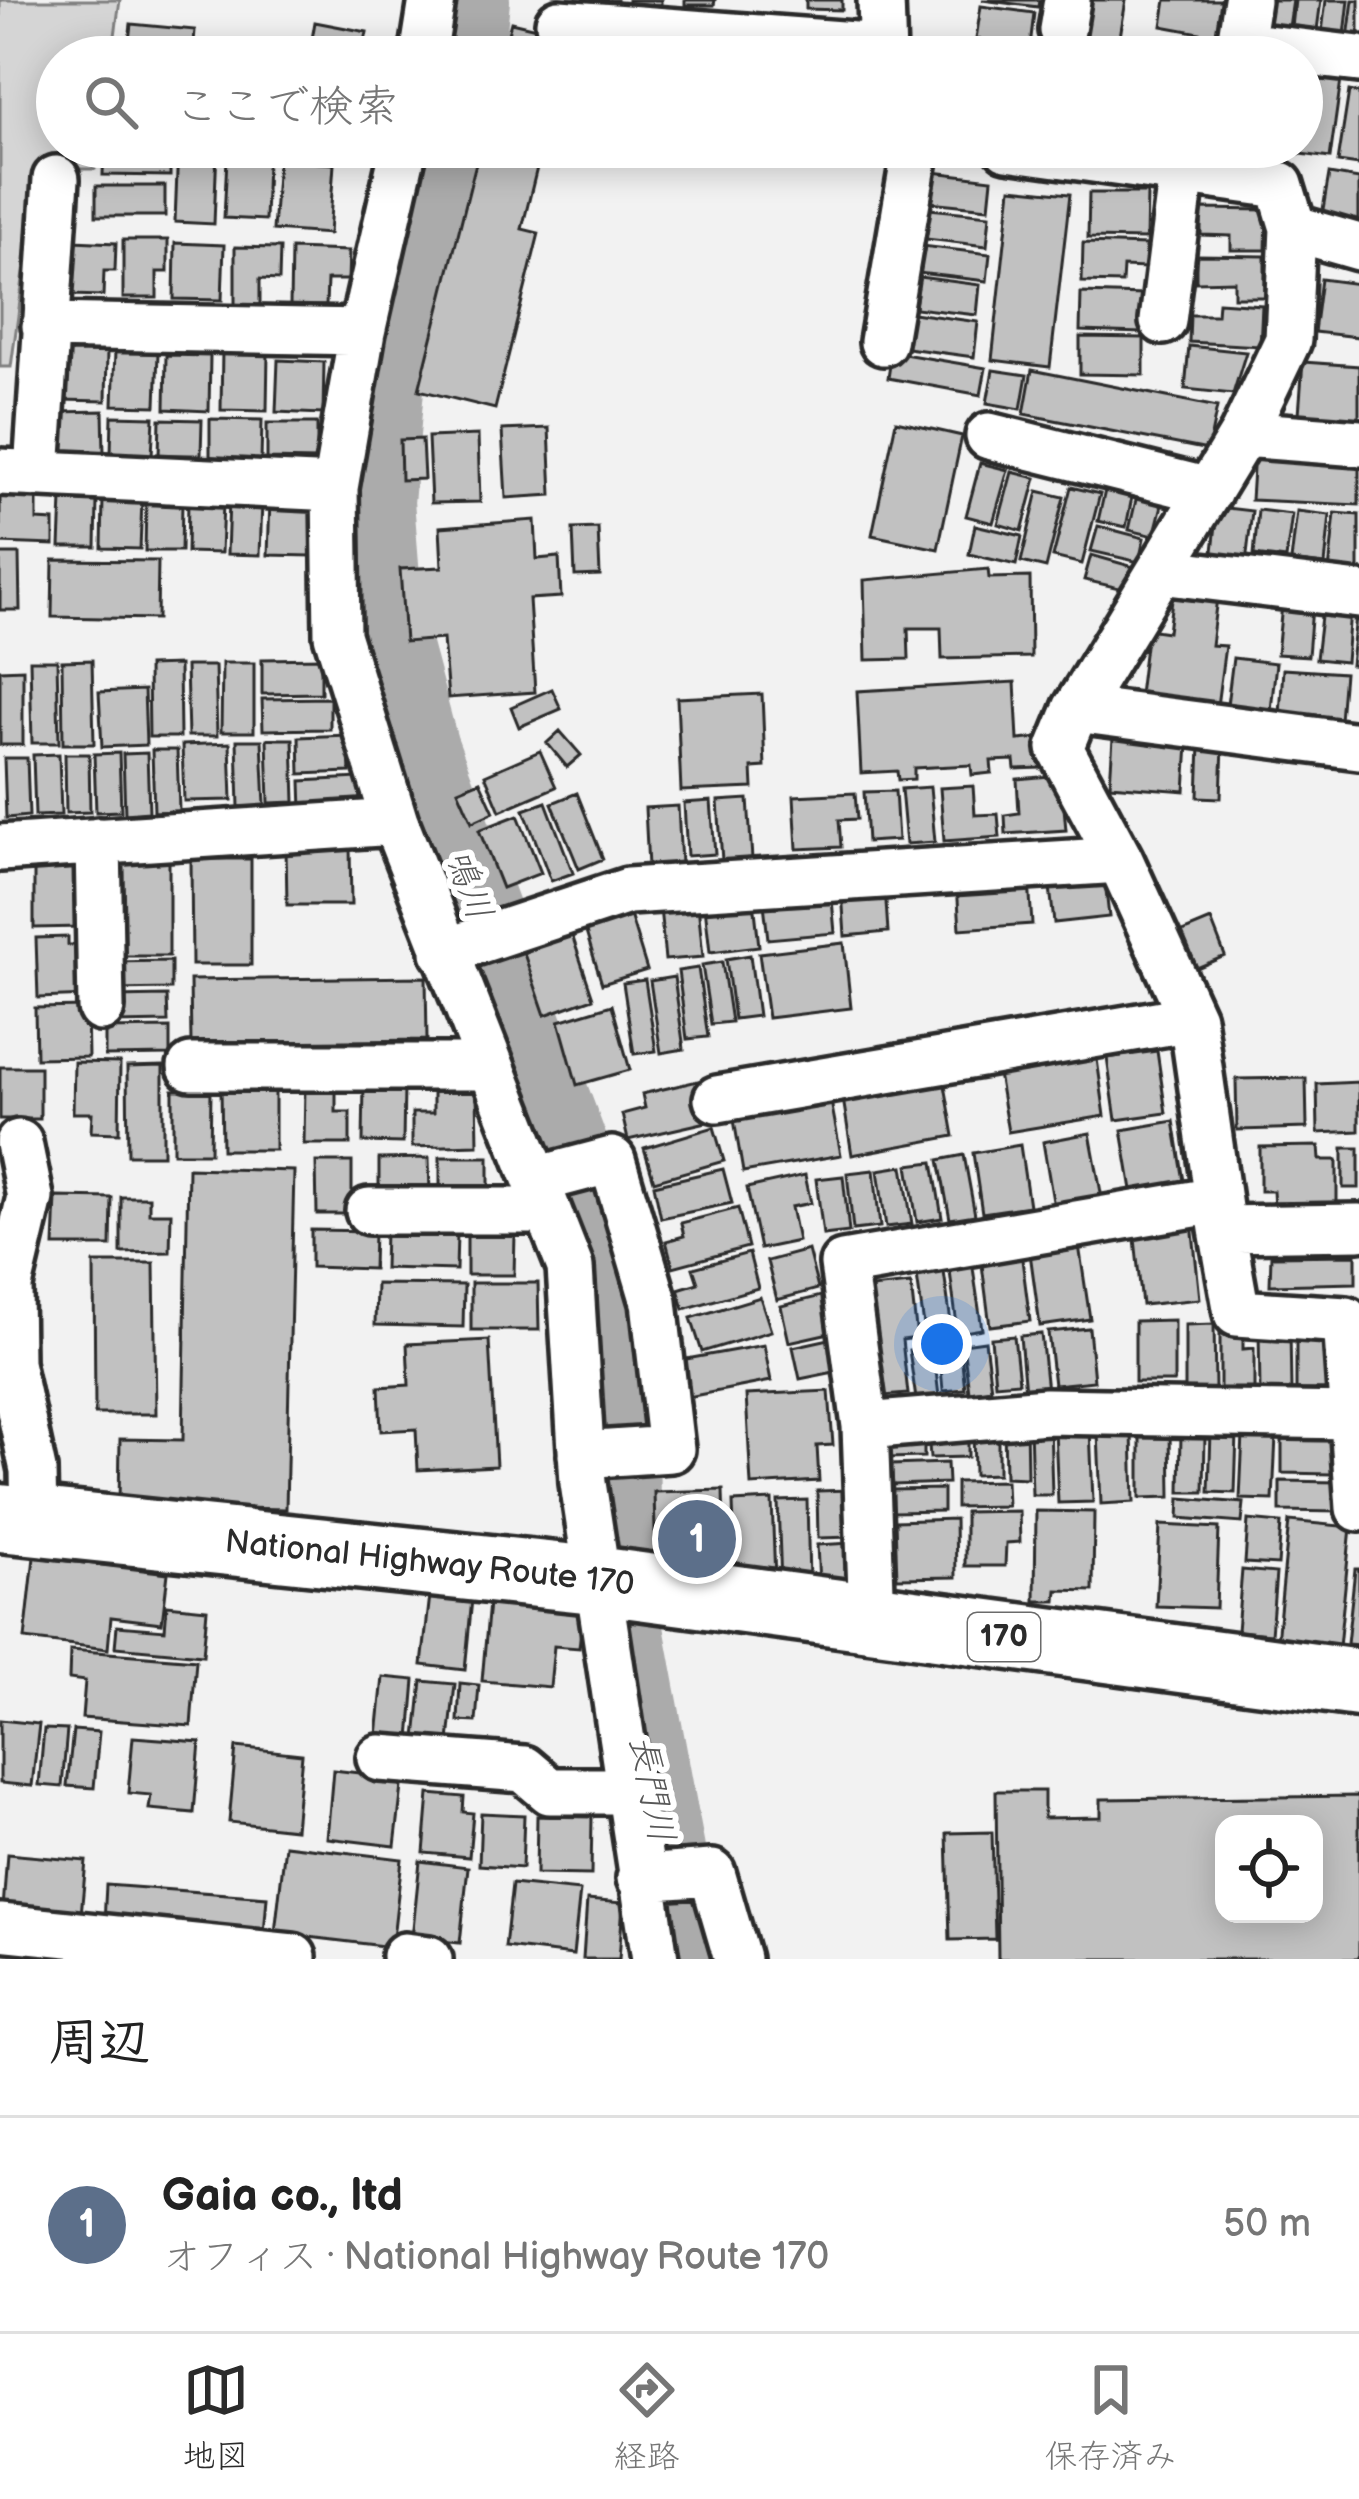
<!DOCTYPE html>
<html lang="ja">
<head>
<meta charset="utf-8">
<style>
  :root { --surface:#fff; --page:#f2f2f2; --text:#222; --muted:#767676; --line:#e0e0e0; --accent:#2b2b2b }
  body { margin:0; font-family:"Balsamiq Sans","Klee One",sans-serif; background:var(--page); color:var(--text) }
  .controls { position:absolute; right:36px; bottom:36px; display:grid; overflow:hidden; border-radius:24px; box-shadow:0 6px 30px #0003 }
  .controls button { width:108px; height:108px; display:grid; place-items:center; padding:0; border:0; border-bottom:3px solid var(--line); background:var(--surface); color:var(--text); font:60px sans-serif }
  .you { position:absolute; left:942px; top:1344px; width:42px; height:42px; margin:-30px; border:9px solid #fff; border-radius:50%; background:#1a73e8; box-shadow:0 0 0 18px #1a73e833 }
  .badge { display:grid; place-items:center; width:78px; height:78px; border-radius:50%; background:var(--accent); color:#fff; font-size:39px; font-weight:700 }
  .pin { position:absolute; translate:-50% -50%; border:6px solid #fff; box-shadow:0 3px 12px #0006 }
  .list { margin:0; padding:0; list-style:none }
  h2 { display:flex; justify-content:space-between; align-items:center; height:156px; margin:0; padding:0 48px; font-size:51px }
  h2 small { font-size:39px; font-weight:400; color:var(--muted) }
  .list li { display:grid; grid-template-columns:78px 1fr auto; gap:36px; align-items:center; box-sizing:border-box; height:216px; padding:0 48px; border-top:3px solid var(--line) }
  .list b { display:block; font-size:45px; white-space:nowrap }
  .list p { margin:0; font-size:39px; white-space:nowrap; color:var(--muted) }
  .list em { font-size:39px; font-style:normal; color:var(--muted) }
  .icon { flex:none; width:66px; height:66px; fill:none; stroke:currentColor; stroke-width:2; stroke-linecap:round; stroke-linejoin:round }
  .map { position:relative; flex:none; width:1359px; height:1959px; overflow:hidden }
  .search { position:absolute; background:var(--surface); box-shadow:0 6px 30px #0003; left:36px; right:36px; top:36px; height:132px; display:flex; align-items:center; gap:30px; box-sizing:border-box; padding:0 42px; border-radius:66px; color:var(--muted); font-size:45px }
  .sheet { height:372px; background:var(--surface) }
  nav { display:flex; justify-content:space-around; align-items:center; box-sizing:border-box; height:168px; border-top:3px solid var(--line); background:var(--surface); font-size:33px; color:var(--muted) }
  nav a { display:grid; justify-items:center; gap:6px }
  nav .on { color:var(--accent) }
  .map>svg:first-child { display:block }
</style>
</head>
<body>
<div class="map">
<svg width="1359" height="1959" viewBox="0 0 1359 1959">
  <rect width="100%" height="100%" fill="#f2f2f2"/>
  <filter id="ink" filterUnits="userSpaceOnUse"><feTurbulence type="fractalNoise" baseFrequency=".00833" numOctaves="2"/><feDisplacementMap in="SourceGraphic" scale="24" xChannelSelector="R" yChannelSelector="G"/><feConvolveMatrix kernelMatrix="1 2 1 2 8 2 1 2 1" color-interpolation-filters="sRGB"/></filter>
  <g filter="url(#ink)">
    <path fill="#d5d5d5" stroke="#808080" stroke-width="3" d="M0,0h120l-8,57h-55v90h42l-4,22h-57l-27,198h-11z"/>
    <g fill="none" stroke-linecap="round" stroke-linejoin="round">
      <path stroke="#ababab" stroke-width="84" d="M462,57l6,-57
        M441,147l-59,241 -10,114 9,113 36,134 164,438 34,141 5,291 63,340"/>
    </g>
    <path fill="#c1c1c1" stroke="#2b2b2b" stroke-width="3" fill-rule="evenodd" d="M573,0h44v6h-44z
      M628,0h33v5l-33,-1z
      M685,0h30l-1,5h-29z
      M806,0h36v10l-36,-1z
      M982,0h57l-1,7z
      M1088,0h38l-7,43 -37,-7z
      M1166,0h56l-6,36 -54,-10z
      M1267,0h26l-4,27 -25,-3z
      M1295,0h26l-4,30 -25,-3z
      M1326,0h23l-4,35 -23,-3z
      M1353,0h6v40l-11,-2z
      M981,6l53,7 -4,33 -54,-7z
      M315,22l52,10 -5,25h-77l1,-5 23,4z
      M511,22l59,14 -5,21h-63z
      M131,24l64,6 -2,25 21,2h-87z
      M578,44l52,2 -1,11h-51z
      M638,50l57,2 -1,5h-56z
      M1305,75l36,5 -11,78 -36,-5v-6h8z
      M1349,91l10,2v72l-21,-3z
      M104,147h66v29l-67,-1z
      M178,147l39,1 -3,76 -39,-2z
      M480,147h62l-20,82 17,4 -44,176 -76,-19z
      M1201,147h75l-1,7z
      M227,158l40,3 -2,59 -41,-2z
      M278,160l56,4 -5,70 -56,-4z
      M933,172l59,7 -3,29 -60,-6z
      M1329,174l30,5v49l-38,-7z
      M96,186h69v30h-69z
      M1011,188l59,6 -20,173 -58,-7z
      M1089,193h58l-1,46 -58,-1z
      M929,209l61,6 -3,31 -61,-7z
      M1201,209l66,1 -1,40h-35v-14l-30,-1z
      M123,240h45v32h-11v26h-34z
      M73,241l43,2 -1,28h-11l-1,25 -32,-1z
      M175,243l49,2 -2,55 -48,-1z
      M1083,243l63,2v23l-23,-1 -1,16 -40,-1z
      M922,246l68,8 -3,27 -69,-8z
      M235,247l45,1 -1,32 -19,-1v27l-25,-1z
      M291,249l58,2 -1,29h-21l-1,26h-36z
      M1196,255l69,1v41h-31v-16l-38,1z
      M919,277l61,8 -3,30 -62,-7z
      M1321,279l38,5v53l-45,-5z
      M1081,293l63,2 -1,38 -63,-2z
      M1218,302l44,3 -2,41 -71,-4 1,-27h27z
      M913,313l65,9 -4,35 -67,-9z
      M1080,337l64,1v37l-64,-1z
      M1189,346l57,6 -13,42 -48,-5z
      M61,350h46l-1,51 -46,-1z
      M222,350l46,1 -1,60 -46,-1z
      M115,351l43,1 -2,54 -43,-1z
      M892,352l94,16 -5,27 -93,-17z
      M166,355l44,1 -1,55 -44,-2z
      M278,360l46,2 -1,52 -47,-2z
      M1303,362l56,4v53l-60,-5z
      M993,370l34,5 -6,34 -34,-6z
      M1032,370l185,37 -9,43 -184,-36z
      M103,411l1,42 -47,1v-42z
      M112,416l42,1 -2,38 -41,-1z
      M160,419l42,1 -1,35h-42z
      M210,419l52,1 -1,41 -51,-1z
      M896,421l66,15 -24,113 -66,-14z
      M267,423h50v37l-50,-1z
      M549,428l3,67 -46,3 -4,-68z
      M478,435l2,67 -49,1 -3,-66z
      M422,439l2,40 -23,1 -1,-40z
      M1254,453l105,6v46l-108,-5z
      M980,463l28,7 -15,53 -27,-7z
      M1012,472l24,6 -14,53 -24,-7z
      M1106,486l27,6 -7,35 -28,-6z
      M1071,487l29,7 -18,70 -29,-7z
      M1038,491l26,6 -18,71 -25,-6z
      M1138,491l26,6 -10,39 -25,-6z
      M0,496l37,1v23l17,1v24l-54,-2z
      M62,499l35,1 -1,47h-36z
      M103,499l39,1 -2,49 -38,-1z
      M188,501l35,1 -2,51 -34,-1z
      M229,501l33,1 -2,53 -33,-1z
      M270,501l43,1 -1,54 -44,-1z
      M146,502h36l-1,49h-36z
      M1218,507l34,4 -6,52 -34,-3z
      M1258,510l34,4 -6,45 -32,-4z
      M1297,511l33,4 -5,50 -34,-4z
      M1335,513l24,2v59l-30,-3z
      M535,520l2,39 22,-2 2,40 -32,2 6,93 -87,6 -5,-59 -38,3 -5,-73 42,-2 -2,-40z
      M975,525l47,11 -6,29 -47,-11z
      M1098,526l46,12 -5,24 -48,-11z
      M598,528l2,47 -25,1 -2,-47z
      M0,554h19l1,56h-20z
      M1091,555l43,12 -6,23 -44,-10z
      M53,560l105,1 -1,58 -105,-2z
      M988,569l1,9 41,-1 1,80 -89,2 -1,-31h-33l1,31 -43,1 -2,-80z
      M1173,592l44,6 -6,47 14,1 -8,60 -78,-11 8,-66 21,3z
      M1282,605l30,2 -4,49 -31,-2z
      M1322,608l28,2 -4,52 -30,-3z
      M1356,615l3,1v50l-8,-1z
      M321,658v35l-59,1v-35z
      M1233,658l43,5 -5,47 -44,-5z
      M30,660h27l2,83h-27z
      M92,660l2,84h-31l-1,-83z
      M222,663h32v69h-33z
      M179,665l1,72h-31l-1,-71z
      M186,666h29l2,70h-29z
      M23,669v76h-23v-75z
      M1283,669l61,4 -4,47 -60,-5z
      M1015,682l3,58 22,-2 1,30 -26,1 -1,-9 -23,1 1,12 -20,2 -1,-10 -57,3v11l-16,1 -1,-9 -36,2 -4,-82z
      M552,689l9,20 -42,18 -8,-20z
      M144,690l2,55 -44,2 -3,-55z
      M762,694l3,73 -13,1 1,20 -72,3 -4,-93z
      M330,698v31l-67,1 -1,-31z
      M560,731l21,24 -14,12 -20,-24z
      M348,735l2,37 -50,2 -1,-37z
      M1113,738l75,6 -3,47 -75,-6z
      M267,739h26l2,63 -26,1z
      M237,740h25l3,66 -26,1z
      M230,743l2,57 -48,1 -2,-56z
      M1200,745h23l-2,53 -23,-1z
      M152,750h25l2,61 -25,1z
      M540,751l16,36 -56,24 -15,-36z
      M119,753l2,58 -25,1 -2,-58z
      M147,753l2,59 -24,2 -2,-60z
      M59,754l2,61 -26,1 -2,-61z
      M65,754h24l1,58 -24,1z
      M4,758h23l2,58 -23,2z
      M1050,776l13,20 3,34 -60,4 -1,-19 14,-2 -2,-34z
      M359,778l1,31 -58,2 -1,-30z
      M480,781l14,31 -22,10 -14,-32z
      M973,786l2,29 23,-1 2,23 -56,4 -4,-53z
      M930,787l5,55 -29,2 -5,-55z
      M895,791l3,49 -31,2 -3,-50z
      M577,793l26,66 -24,10 -27,-66z
      M855,793l2,26 -18,1 2,27 -44,2 -3,-53z
      M748,799l4,60 -30,2 -4,-60z
      M711,801l4,53 -28,2 -3,-53z
      M546,802l27,71 -22,8 -27,-71z
      M678,806l3,59 -33,2 -3,-59z
      M518,815l23,58 -39,15 -23,-58z
      M350,846l1,59h-64l-1,-58z
      M115,859l54,1v96h-54z
      M191,859h60v106h-59z
      M34,863h48v64l-48,1z
      M1104,872l5,45 -55,6 -5,-45z
      M1029,881l3,43 -72,5 -3,-44z
      M885,887l3,45 -43,4 -3,-45z
      M831,888l4,45 -67,6 -5,-44z
      M753,892l6,54 -49,6 -6,-55z
      M697,894l6,63 -38,3 -6,-63z
      M630,915l17,55 -45,14 -17,-55z
      M1211,920l14,36 -28,12 -15,-36z
      M570,929l23,69 -48,17 -24,-70z
      M68,937v8h19l2,51 -51,2 -2,-60z
      M844,943l7,65 -83,10 -9,-65z
      M750,955l8,61 -24,3 -8,-60z
      M171,961v28l-58,1 -1,-28z
      M722,962l9,60 -20,2 -9,-59z
      M698,968l10,69 -21,2 -9,-68z
      M426,977l1,63 -236,3 -1,-63z
      M674,977l10,72 -23,4 -11,-72z
      M645,980l11,71 -22,3 -11,-71z
      M167,996l1,26 -54,1v-26z
      M612,1005l18,65 -53,15 -18,-64z
      M87,1007l1,50 -52,1 -1,-50z
      M170,1028v27l-65,1v-27z
      M1157,1051l9,62 -50,7 -9,-62z
      M1096,1052l9,64 -97,16 -11,-64z
      M74,1062l46,1 -1,70 -28,-1 1,-19h-19z
      M163,1066v89h-35l-1,-88z
      M0,1067h40v52h-40z
      M943,1074l11,62 -102,19 -10,-63z
      M1306,1078l1,50 -70,2 -1,-51z
      M702,1080l9,41 -83,19 -6,-26 23,-6 -3,-14z
      M1359,1082v49l-41,2 -1,-49z
      M275,1085v65h-53l-1,-64z
      M305,1085l31,1v26h14v32h-46z
      M364,1085l40,1 -1,57 -40,-1z
      M173,1090h38l-1,63h-37z
      M433,1092h44l1,53 -66,2v-34h21z
      M830,1096l11,59 -98,17 -10,-58z
      M1174,1121l10,60 -52,9 -10,-60z
      M714,1127l10,34 -70,20 -10,-33z
      M1090,1133l12,65 -48,9 -11,-65z
      M1020,1145l9,61 -47,7 -9,-60z
      M1319,1146l1,14h17v47l-63,1 -1,-17h-13v-44z
      M1343,1148h16v40h-16z
      M964,1155l11,60 -25,4 -11,-59z
      M440,1157h49v42h-49z
      M429,1158l1,38h-51v-37z
      M316,1162h36v52h-35z
      M933,1162l9,56 -25,4 -9,-57z
      M903,1166l9,58 -26,3 -8,-57z
      M188,1168l106,3 -8,338 -167,-4 1,-66 63,1z
      M723,1169l9,34 -71,15 -7,-33z
      M874,1170l6,57 -27,3 -6,-57z
      M805,1175l6,28 -20,4 7,34 -38,8 -13,-61z
      M843,1176l6,56 -26,3 -7,-56z
      M56,1197l56,1 -1,48h-57z
      M121,1197h28v16h22l-1,39 -49,1z
      M738,1208l10,39 -75,20 -7,-26 18,-5 -3,-13z
      M1192,1223l8,76 -58,6 -8,-76z
      M311,1230l63,1 -1,38 -62,-2z
      M385,1231l72,2 -1,37 -72,-2z
      M467,1233l48,1 -1,41h-47z
      M1079,1245l11,74 -50,7 -10,-73z
      M808,1250l10,39 -41,11 -10,-39z
      M1021,1252l9,69 -40,5 -9,-69z
      M749,1253l9,35 -74,21 -6,-20 20,-6 -5,-15z
      M1356,1255v28l-86,2 1,-29z
      M972,1261l10,68 -24,4 -9,-69z
      M94,1263h60l2,151h-61z
      M944,1272l9,65 -27,3 -9,-64z
      M471,1283h67l1,47h-68z
      M376,1284l88,1 -1,42 -88,-2z
      M911,1284l6,54 -15,2 6,54 -25,2 -12,-108z
      M829,1294l9,37 -49,11 -8,-36z
      M760,1297l11,34 -69,21 -11,-34z
      M1174,1320v62h-39v-61z
      M1214,1324l1,65 -30,1v-65z
      M1089,1328l5,53 -40,4 -6,-53z
      M1290,1330l1,60 -31,1 -1,-60z
      M1220,1333h23v16l11,-1v40h-34z
      M1041,1334l6,57 -22,2 -5,-57z
      M1014,1336l5,46 -24,2 -4,-46z
      M1328,1336l1,54h-33v-53z
      M838,1337l6,33 -44,9 -7,-32z
      M489,1340l7,126 -78,4 -2,-41 -35,2 -2,-44 30,-2 -2,-41z
      M985,1341l6,48 -22,3 -6,-48z
      M960,1344l5,45 -22,2 -4,-45z
      M764,1345l7,36 -83,16 -7,-37z
      M933,1346l6,50 -23,3 -7,-49z
      M829,1391l4,54 -16,1 2,35 -68,4 -5,-90z
      M1026,1422l1,56 -22,-1 -1,-54z
      M1050,1424l2,71h-20l-2,-70z
      M973,1425h25v49l-24,1z
      M1090,1428l3,74 -35,1 -3,-74z
      M968,1430v27l-38,1 -2,-27z
      M1140,1430h30l1,67 -31,1z
      M924,1432v25l-37,1v-24z
      M1211,1432l26,1 -2,60 -26,-1z
      M1098,1433h34l2,69 -33,2z
      M1181,1433l24,1 -1,58h-24z
      M1282,1434h50v40l-50,-1z
      M1243,1435l33,1 -3,64 -33,-1z
      M947,1463l1,20 -55,2 -2,-20z
      M1006,1481l1,25 -51,1v-25z
      M1280,1481l58,1v30l-58,-1z
      M943,1489v22l-51,1v-22z
      M723,1490l2,78 -69,2 -2,-78z
      M851,1490l2,47 -35,1 -1,-47z
      M1180,1498l64,5 -2,20 -63,-5z
      M772,1500l3,80 -39,2 -3,-80z
      M807,1500l2,82 -28,2 -3,-83z
      M1019,1511l1,31 -14,1 -1,23h-40v-54z
      M1036,1511l58,1 -1,79 -36,-1 -1,11h-21z
      M955,1519l1,58 -59,1 -2,-57z
      M1248,1520l33,3 -3,42 -33,-2z
      M1289,1521l62,6 -12,120 -62,-5z
      M1160,1525l59,3 -3,80 -60,-2z
      M851,1543l2,39 -34,1 -2,-38z
      M34,1557l134,16 -6,50 -51,-6 -3,32 -83,-10z
      M1355,1569h4v76l-12,-1z
      M1242,1570l34,3 -5,61 -34,-3z
      M430,1595l42,4 -7,71 -43,-5z
      M489,1602l94,8 -4,38 -25,-2 -4,41 -68,-6z
      M167,1605l40,4 -4,46 -88,-8 2,-21 48,4z
      M70,1650l126,10 -5,66 -109,-8 3,-37 -16,-2z
      M383,1677l32,3 -5,59 -33,-3z
      M422,1681l33,3 -6,57 -33,-3z
      M460,1683l19,2 -3,37 -18,-1z
      M0,1720l39,4 -7,62 -32,-3z
      M44,1729l23,1 -5,57 -23,-2z
      M73,1730l26,2 -5,56 -27,-2z
      M133,1737l67,5 -6,71 -45,-4 2,-14 -23,-2z
      M236,1747l66,7 -7,75 -66,-7z
      M333,1770l70,8 -8,68 -68,-8z
      M996,1791h48v27l57,-1v-18l258,-3v163h-361zM1224,1824h90v90h-90z
      M429,1794l35,3 -1,15 10,1 -4,44 -45,-4z
      M481,1813l43,2 -2,53 -43,-3z
      M537,1816l55,1 -1,58 -55,-1z
      M992,1832l3,107 -45,1 -3,-107z
      M285,1845l117,14 -10,88 -117,-14z
      M7,1854l79,7 -5,54 -78,-6z
      M420,1861l48,6 -8,76 -48,-5z
      M512,1884l68,7 -7,64 -68,-8z
      M106,1885l161,12 -3,37 -160,-12z
      M587,1900l36,3 -4,56h-36z"/>
    <g fill="none" stroke-linecap="round" stroke-linejoin="round">
      <g stroke="#2b2b2b" stroke-width="54">
        <path id="minor" d="M881,0l2,57
          M1247,0l-7,45 119,14
          M559,23l322,24
          M1062,30l5,-30
          M423,57l9,-57
          M404,147l-42,185 -27,156 2,147 58,187 175,445 13,216 72,476
          M1293,228l66,19
          M1163,321l19,-150
          M45,326l317,6
          M883,342l33,-195
          M1243,434l116,9
          M989,436l220,55
          M0,472l335,16
          M37,472l19,-293
          M1160,571l199,24
          M1076,709l283,37
          M98,841l3,167
          M0,848l395,-26
          M1120,860l72,158 30,211 137,-2
          M444,952l184,-61 492,-31 -60,-112 16,-39 167,-275 45,-94 5,-112 -13,-43 -273,-38
          M191,1067h300
          M717,1099l475,-81
          M19,1143l11,54 -21,89 1,77 23,107 1,52
          M536,1180l76,-20 42,142 17,147 -90,6
          M369,1211h179
          M1222,1229l15,84 109,7 13,188
          M865,1426l181,-15 307,5
          M872,1619l-7,-193 -22,-162 374,-64
          M380,1758l144,11 26,22h76
          M640,1878l72,-5 25,86
          M0,1927l293,30
          M405,1956l24,3"/>
      </g>
      <g stroke="#2b2b2b" stroke-width="75">
        <g id="highway">
          <path id="s1" d="M0,1518l595,62 764,103"/>
        </g>
      </g>
      <use href="#minor" stroke="#fff" stroke-width="45"/>
      <use href="#highway" stroke="#fff" stroke-width="66"/>
    </g>
  </g>
  <g text-anchor="middle" dominant-baseline="central" stroke-width="12" stroke-linejoin="round" paint-order="stroke">
    <rect fill="#fff" stroke="#6b6b6b" stroke-width="3" x="968" y="1613" width="72" height="48" rx="9"/>
    <g font-size="30" font-weight="bold" fill="#2b2b2b">
      <text x="1004" y="1637">170</text>
    </g>
    <g font-size="33" fill="#2b2b2b" stroke="#fff">
      <text stroke="none"><textPath href="#s1" startOffset="432">National Highway Route 170</textPath></text>
    </g>
    <g font-size="36" font-style="italic" fill="#585858" stroke="#fff">
      <text transform="translate(468 885) rotate(70)">鳴川</text>
      <text transform="translate(651 1789) rotate(79)">長門川</text>
    </g>
  </g>
</svg>
<div class="controls">
<button><svg class="icon" aria-label="locate" viewBox="0 0 24 24"><circle cx="12" cy="12" r="6"/><path d="M12 2v4M12 18v4M2 12h4M18 12h4"/></svg></button>
</div>
<div class="you"></div>
<div class="pin badge" style="left:697px;top:1539px;background:#5c6f8a">1</div>
<div class="search"><svg class="icon" aria-label="search" viewBox="0 0 24 24"><circle cx="10" cy="10" r="6"/><path d="M15 15l6 6"/></svg>ここで検索</div>
</div>
<section class="sheet">
<h2>周辺<small></small></h2>
<ul class="list">
<li><span class="badge" style="background:#5c6f8a">1</span><div><b>Gaia co., ltd</b><p>オフィス · National Highway Route 170</p></div><em>50 m</em></li>
</ul>
</section>
<nav>
<a class="on"><svg class="icon" aria-label="map" viewBox="0 0 24 24"><path d="M3 6l6-2 6 2 6-2v14l-6 2-6-2-6 2zM9 4v14M15 6v14"/></svg>地図</a>
<a><svg class="icon" aria-label="directions" viewBox="0 0 24 24"><path d="M12 3l9 9-9 9-9-9zM9 14v-3h6M13 9l2 2-2 2"/></svg>経路</a>
<a><svg class="icon" aria-label="saved" viewBox="0 0 24 24"><path d="M7 4h10v16l-5-4-5 4z"/></svg>保存済み</a>
</nav>
</body>
</html>
